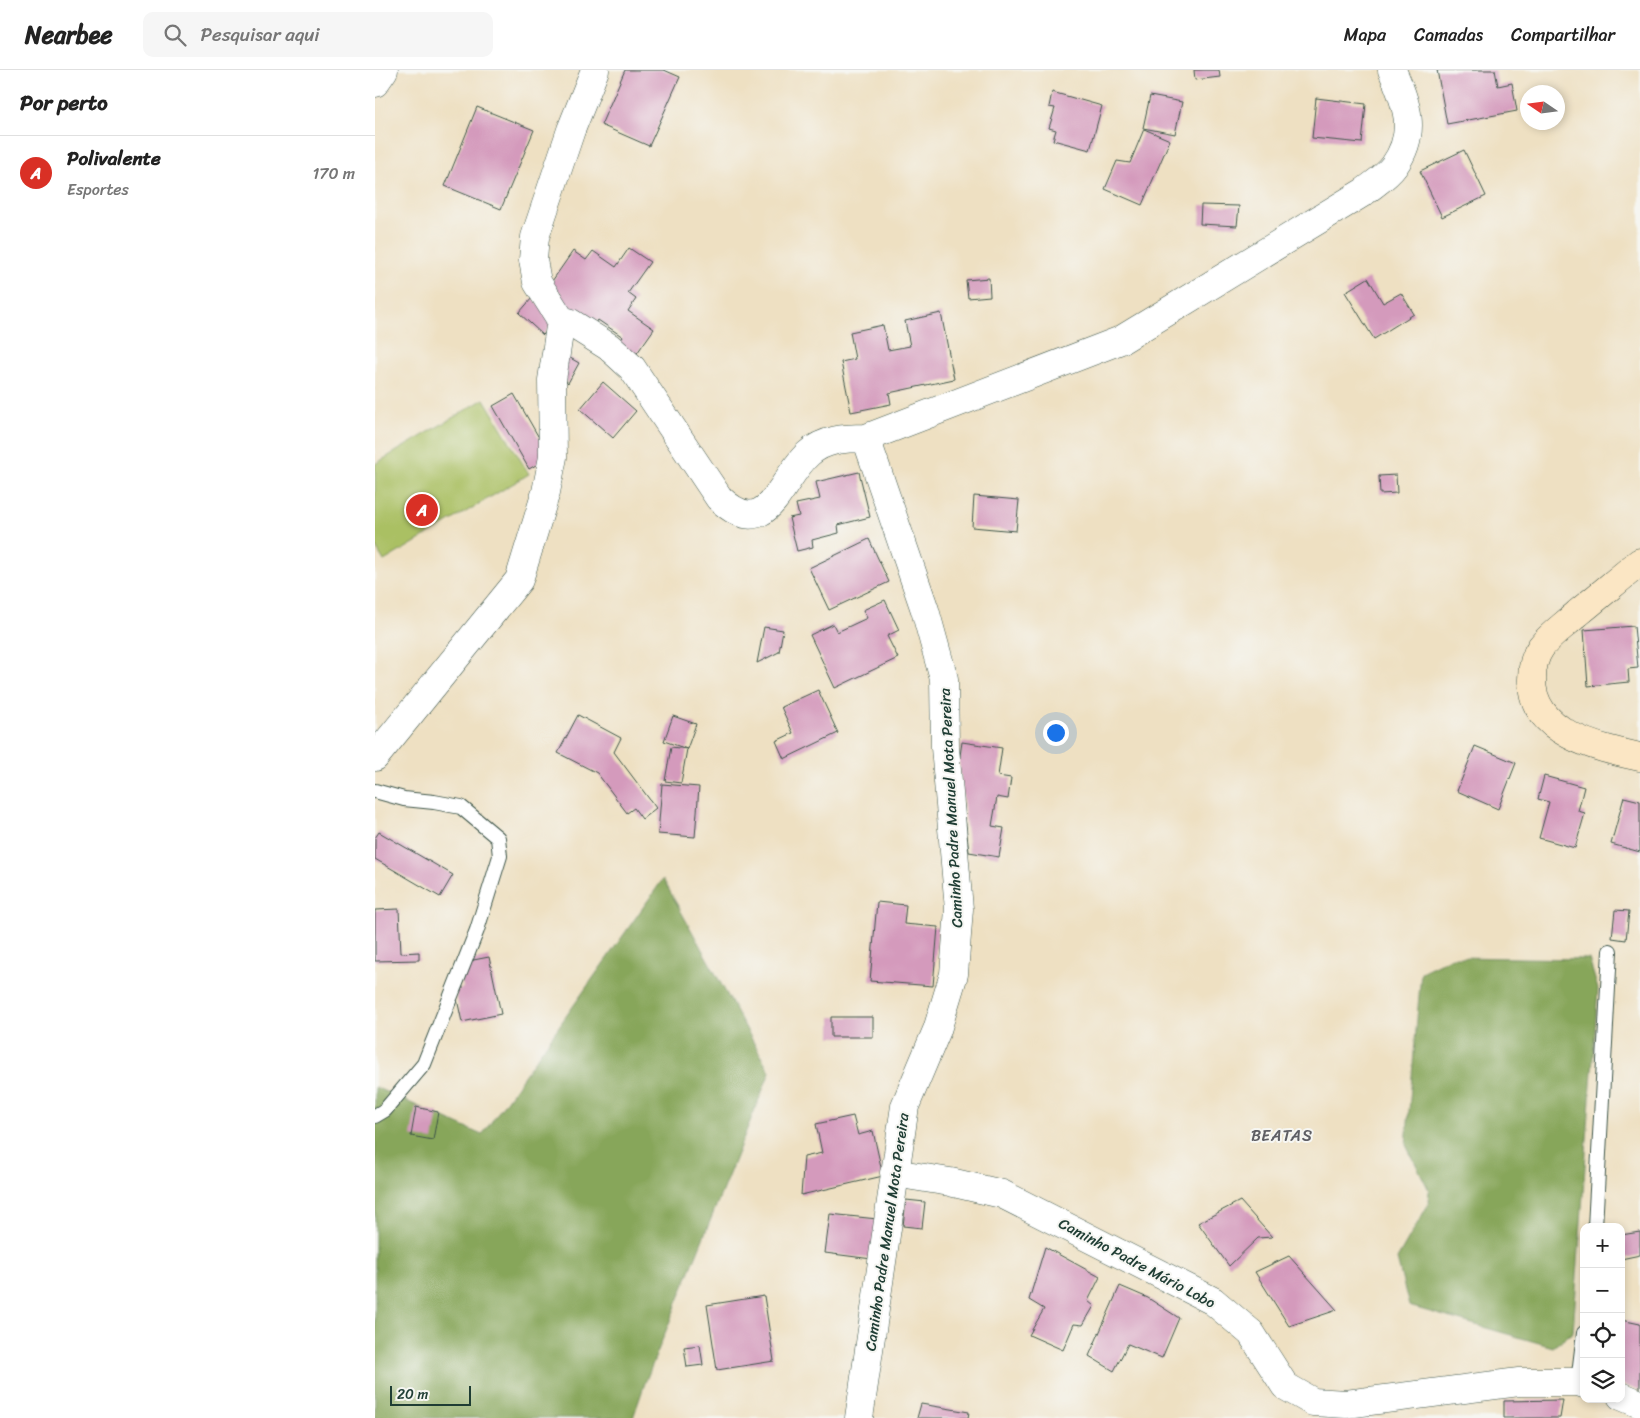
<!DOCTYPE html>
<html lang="pt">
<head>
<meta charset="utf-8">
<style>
  :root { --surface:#fff; --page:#f6f6f6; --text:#222; --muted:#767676; --line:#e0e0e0; --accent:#d93025 }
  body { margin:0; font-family:Sriracha,sans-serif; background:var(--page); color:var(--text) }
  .controls { position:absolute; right:15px; bottom:15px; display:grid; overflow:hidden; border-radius:10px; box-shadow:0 2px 8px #0003 }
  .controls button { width:45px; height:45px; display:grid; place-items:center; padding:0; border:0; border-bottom:1px solid var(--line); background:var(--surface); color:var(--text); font:25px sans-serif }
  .compass { position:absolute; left:1145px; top:15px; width:45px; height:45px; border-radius:50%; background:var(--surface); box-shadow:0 2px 8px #0003; rotate:283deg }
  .scale { position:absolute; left:15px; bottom:12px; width:81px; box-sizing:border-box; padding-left:5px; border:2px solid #1f3d34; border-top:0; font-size:14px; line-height:18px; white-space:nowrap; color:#1f3d34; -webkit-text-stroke:4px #f6f6f2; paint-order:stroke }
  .you { position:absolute; left:680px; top:662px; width:18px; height:18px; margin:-12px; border:4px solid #fff; border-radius:50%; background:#1a73e8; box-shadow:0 0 0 8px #1a73e833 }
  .badge { display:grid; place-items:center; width:32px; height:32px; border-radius:50%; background:var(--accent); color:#fff; font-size:16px; font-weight:700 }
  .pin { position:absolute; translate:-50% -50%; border:2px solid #fff; box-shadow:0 1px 5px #0006 }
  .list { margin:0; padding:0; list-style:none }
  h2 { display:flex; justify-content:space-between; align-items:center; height:65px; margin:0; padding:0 20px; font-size:21px }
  h2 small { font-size:16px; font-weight:400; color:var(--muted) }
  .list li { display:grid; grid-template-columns:32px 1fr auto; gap:15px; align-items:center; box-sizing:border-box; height:75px; padding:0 20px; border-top:1px solid var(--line) }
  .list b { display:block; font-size:19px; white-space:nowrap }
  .list p { margin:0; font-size:16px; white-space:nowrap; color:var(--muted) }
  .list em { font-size:16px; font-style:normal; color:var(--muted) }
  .icon { flex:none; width:28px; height:28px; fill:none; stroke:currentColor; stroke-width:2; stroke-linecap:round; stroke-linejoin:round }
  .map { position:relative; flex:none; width:1265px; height:1348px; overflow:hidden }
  header { display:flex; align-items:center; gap:30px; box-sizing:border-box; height:70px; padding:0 25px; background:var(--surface); border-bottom:1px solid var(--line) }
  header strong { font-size:24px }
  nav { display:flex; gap:28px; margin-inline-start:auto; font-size:18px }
  .search { width:350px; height:45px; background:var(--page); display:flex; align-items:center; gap:12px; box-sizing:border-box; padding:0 18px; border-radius:10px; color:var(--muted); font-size:19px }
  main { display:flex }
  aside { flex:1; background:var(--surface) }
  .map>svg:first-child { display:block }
</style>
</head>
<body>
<header>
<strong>Nearbee</strong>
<div class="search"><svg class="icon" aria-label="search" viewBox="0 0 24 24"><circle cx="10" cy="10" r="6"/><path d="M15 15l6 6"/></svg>Pesquisar aqui</div>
<nav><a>Mapa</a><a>Camadas</a><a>Compartilhar</a></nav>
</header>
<main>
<aside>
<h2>Por perto<small></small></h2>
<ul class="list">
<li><span class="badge">A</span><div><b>Polivalente</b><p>Esportes</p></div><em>170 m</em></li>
</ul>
</aside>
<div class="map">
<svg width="1265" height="1348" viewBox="0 0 1265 1348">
  <rect width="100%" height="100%" fill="#f6f6f2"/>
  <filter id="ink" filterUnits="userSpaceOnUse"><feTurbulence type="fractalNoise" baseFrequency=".02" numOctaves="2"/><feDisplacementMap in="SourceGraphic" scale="10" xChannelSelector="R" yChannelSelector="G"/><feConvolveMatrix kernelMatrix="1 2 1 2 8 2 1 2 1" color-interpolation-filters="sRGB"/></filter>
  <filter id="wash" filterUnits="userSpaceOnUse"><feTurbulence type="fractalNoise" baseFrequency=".0096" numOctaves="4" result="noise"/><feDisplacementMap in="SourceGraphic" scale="20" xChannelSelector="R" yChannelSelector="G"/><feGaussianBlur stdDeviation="1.12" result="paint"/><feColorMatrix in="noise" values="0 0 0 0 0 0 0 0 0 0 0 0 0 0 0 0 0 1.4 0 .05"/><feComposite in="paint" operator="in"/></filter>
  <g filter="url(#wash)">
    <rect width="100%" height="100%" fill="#eee0c2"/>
    <path fill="#aac064" stroke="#647e4c" d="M109,329l45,75 -145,87 -9,-15v-82z"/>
    <path fill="#87a65a" stroke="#537247" d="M288,809l107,193 -125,311 -12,35h-258v-331l107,48z
      M1077,887l137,2 9,30 -25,343 -20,15 -144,-41 -12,-47 31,-54 1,-15 -23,-45 15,-173z"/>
    <g id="blocks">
      <path fill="#d49abc" d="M250,0h39l16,7 -31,69 -48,-21z
        M819,0h25l1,7 -25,3z
        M1062,0h58l3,16 14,-3 5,28 -70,13z
        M677,22l50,14 -12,44 -37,-10 3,-10 -7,-2 6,-20 -6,-1z
        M775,26l32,6 -7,32 -32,-6z
        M941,28l50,6 -4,39 -50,-5z
        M102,37l57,23 -33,79 -56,-23z
        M769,59l26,11 -28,65 -37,-16 12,-28 13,2z
        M1089,80l22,46 -44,21 -22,-46z
        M826,135l38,1 -2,20 -37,-2z
        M254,178l21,14 -22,31 8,6 -8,12 26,18 -19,27 -17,-12 5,-7 -25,-17 -5,7 -38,-26 6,-8 -11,-9 23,-33 13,9 7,-9 23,16z
        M614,208l1,18 -22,2 -2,-18z
        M993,208l15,25 18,-10 13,21 -40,25 -29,-47z
        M157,228l24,22 -13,15 -24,-22z
        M566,243l13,66 -65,14 2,11 -40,8 -10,-50 14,-3 -5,-27 33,-7 5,25 22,-4 -5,-25z
        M190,285l14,8 -11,20 -8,-9z
        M228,312l33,29 -23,27 -33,-29z
        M139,324l36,63 -21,12 -36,-63z
        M484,402l11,45 -32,8 1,8 -27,7 1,7 -16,4 -8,-33 10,-2 -3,-12 24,-5 -4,-17z
        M1021,405l1,18 -17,1 -1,-18z
        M599,426l45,4 -3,31 -44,-4z
        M494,469l20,43 -60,28 -20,-42z
        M510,530l14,30 -12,6 11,22 -63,30 -25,-53 23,-11 4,8 30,-14 -4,-8z
        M1259,556l4,42 -10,1 1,13 -41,4 -4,-56z
        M389,557l19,3 -4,22 -22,11z
        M443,620l20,43 -54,26 -8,-18 17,-8 -12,-26z
        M203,645l43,23 -7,14 42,56 -14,11 -8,-11 -7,5 -30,-40 -39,-20z
        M298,646l23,8 -9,25 -23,-8z
        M587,672l40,6 -4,28 13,2 -3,21 -11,-2 -5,29 12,2 -5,29 -30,-5 -10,-89z
        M1100,676l41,17 -18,46 -41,-18z
        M296,677l16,2 -6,34 -16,-2z
        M1169,706l40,11 -6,24 7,2 -10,35 -36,-10 10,-36 -11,-3z
        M287,714l37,3 -4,50 -37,-3z
        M1249,727l16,4v51l-29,-8z
        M4,762l74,43 -13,22 -65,-38v-21z
        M502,832l29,3 -2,19 34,3 -5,59 -63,-5z
        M24,839l2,44 18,-1v8l-44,1v-51z
        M1240,840l14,1 -3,29 -14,-2z
        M114,887l12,57 -39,8 -7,-32 8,-2 -5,-25z
        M456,947h42v20h-42z
        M41,1037l22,5 -5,28 -22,-4z
        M478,1046l5,19 15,-4 10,45 -82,19 3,-38 18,-4 -6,-29z
        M531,1130l19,2 -3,26 -19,-2z
        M865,1131l32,36 -14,1 -29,28 -31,-43z
        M455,1144l47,5 -5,40 -47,-6z
        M1265,1162v23l-19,4v-24z
        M670,1177l55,30 -12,24 6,5 -11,19 -9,-1 -11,26 -34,-15 15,-26 -15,-9z
        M914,1186l48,54 -48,16 -34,-54z
        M745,1216l28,12 31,20 -17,40 -34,-14 -14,27 -25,-15z
        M389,1226l10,65 -57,9 -10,-65z
        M1246,1250l19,4v67l-19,-7z
        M325,1275l3,20 -16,2 -3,-20z
        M1188,1330l-3,18h-56v-17z
        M546,1334l48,8 -1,6h-51z"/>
    </g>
  </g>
  <g filter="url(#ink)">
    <use href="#blocks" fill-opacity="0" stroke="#3e5549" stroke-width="1"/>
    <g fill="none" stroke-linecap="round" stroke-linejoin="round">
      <g stroke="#3e5549" stroke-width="16">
        <path id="lane" d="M0,721l29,8 30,3 27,5 37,31 2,18 -23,74 -53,134 -39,46 -10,6
          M1220,1157l15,-276
          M1203,1312l6,-49"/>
      </g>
      <g stroke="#3e5549" stroke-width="29">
        <path id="street" d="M0,13l9,-13
          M186,250l10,3 38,24 23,21 87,130c49,47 60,-18 89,-44 16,-15 37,-16 58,-16l255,-98 243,-148c10,-8 23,-16 30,-26 24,-34 13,-61 -2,-96
          M0,687l144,-177 27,-88 7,-35 -1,-77 9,-60 -24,-38 -4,-22 2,-23 36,-107 24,-60
          M519,1103l56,9 52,12 211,107 38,32 34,53 28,16 33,2 173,-22h59l6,2
          M1246,1326l19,8
          M484,1348l46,-312 32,-76 17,-56 5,-65 -14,-162 -1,-68 -19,-69 -59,-172"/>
      </g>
      <g stroke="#3e5549" stroke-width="29">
        <path id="secondary" d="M1265,492c-21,17 -41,34 -62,51 -12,11 -27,21 -37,34 -7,10 -9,20 -9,32 -1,55 67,69 108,78"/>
      </g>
      <use href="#lane" stroke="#fff" stroke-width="14"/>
      <use href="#street" stroke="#fff" stroke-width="28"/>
      <use href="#secondary" stroke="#fbe6c4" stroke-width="28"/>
    </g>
  </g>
  <g text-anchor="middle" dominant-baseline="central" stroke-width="4" stroke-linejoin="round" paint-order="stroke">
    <g font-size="15" fill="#1f3d34" stroke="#f6f6f2">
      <text transform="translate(576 738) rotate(-93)">Caminho Padre Manuel Mota Pereira</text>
      <text transform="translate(512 1162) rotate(-82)">Caminho Padre Manuel Mota Pereira</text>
      <text transform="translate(762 1193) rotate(28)">Caminho Padre Mário Lobo</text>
    </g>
    <g font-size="16" letter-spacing="1" fill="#5e5e64" stroke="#f6f6f2">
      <text x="907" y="1065">BEATAS</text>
    </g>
  </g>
</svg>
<div class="controls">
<button>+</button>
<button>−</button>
<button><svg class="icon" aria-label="locate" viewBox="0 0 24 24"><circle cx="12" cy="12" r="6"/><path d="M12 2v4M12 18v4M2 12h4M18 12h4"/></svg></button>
<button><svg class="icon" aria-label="layers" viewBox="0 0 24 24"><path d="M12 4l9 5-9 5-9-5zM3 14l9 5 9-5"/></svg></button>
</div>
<svg class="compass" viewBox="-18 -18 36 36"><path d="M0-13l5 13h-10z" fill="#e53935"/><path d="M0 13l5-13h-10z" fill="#767676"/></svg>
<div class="scale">20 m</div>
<div class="you"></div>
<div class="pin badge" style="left:47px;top:440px">A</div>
</div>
</main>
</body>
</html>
